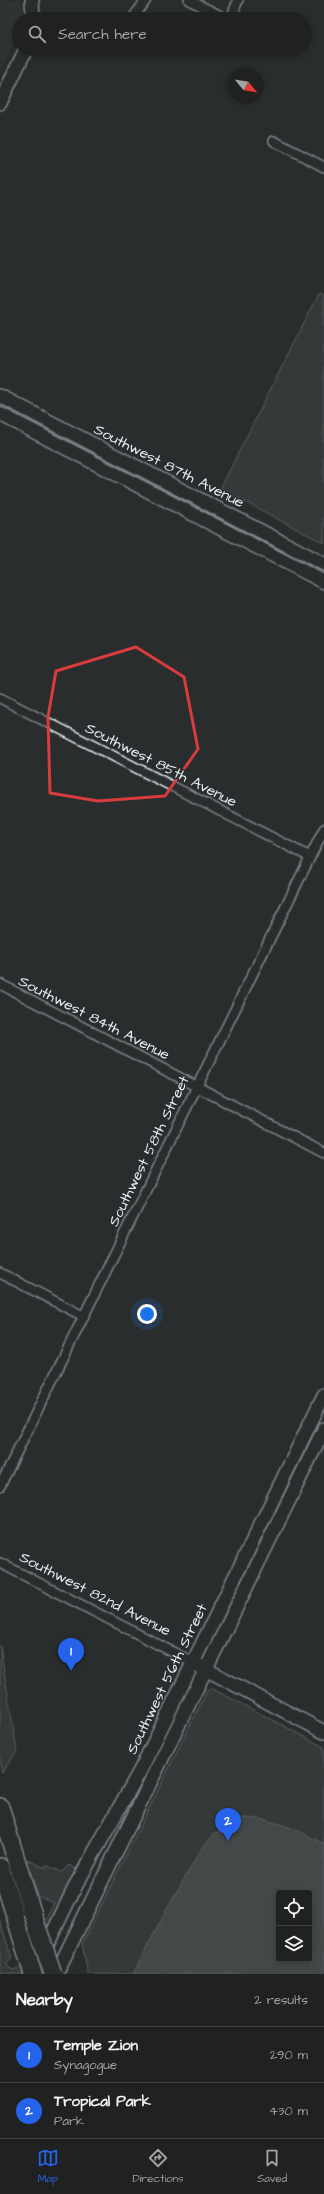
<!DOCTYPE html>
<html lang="en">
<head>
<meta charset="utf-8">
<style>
  :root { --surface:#202222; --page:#2d2f2f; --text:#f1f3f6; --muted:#a2a4a5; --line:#3d3f40; --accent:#2563eb }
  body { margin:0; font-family:"Architects Daughter",sans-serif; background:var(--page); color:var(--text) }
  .controls { position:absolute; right:12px; bottom:12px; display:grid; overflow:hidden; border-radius:4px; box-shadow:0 2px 6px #0003 }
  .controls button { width:36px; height:36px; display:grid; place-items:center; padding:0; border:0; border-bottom:1px solid var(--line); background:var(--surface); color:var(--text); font:20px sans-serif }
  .compass { position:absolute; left:228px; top:68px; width:36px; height:36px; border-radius:50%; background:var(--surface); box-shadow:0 2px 6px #0003; rotate:120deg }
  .you { position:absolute; left:147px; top:1314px; width:14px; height:14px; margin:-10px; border:3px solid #fff; border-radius:50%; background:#1a73e8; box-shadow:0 0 0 6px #1a73e833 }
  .badge { display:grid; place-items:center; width:26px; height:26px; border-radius:50%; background:var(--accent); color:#fff; font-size:13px; font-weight:700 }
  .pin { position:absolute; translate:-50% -33px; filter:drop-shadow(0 1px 2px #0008) }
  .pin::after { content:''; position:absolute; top:21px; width:14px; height:12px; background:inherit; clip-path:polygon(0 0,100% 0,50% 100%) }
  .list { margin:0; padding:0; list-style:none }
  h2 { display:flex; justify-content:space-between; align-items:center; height:52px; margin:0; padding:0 16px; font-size:17px }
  h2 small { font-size:13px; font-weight:400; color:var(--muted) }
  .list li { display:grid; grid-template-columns:26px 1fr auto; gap:12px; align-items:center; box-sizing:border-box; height:56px; padding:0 16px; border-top:1px solid var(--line) }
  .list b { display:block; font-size:15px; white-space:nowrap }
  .list p { margin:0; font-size:13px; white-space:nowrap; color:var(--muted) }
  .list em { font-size:13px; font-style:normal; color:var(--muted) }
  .icon { flex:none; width:22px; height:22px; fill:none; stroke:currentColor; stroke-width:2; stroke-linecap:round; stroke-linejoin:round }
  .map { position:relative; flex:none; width:324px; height:1974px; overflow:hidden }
  .search { position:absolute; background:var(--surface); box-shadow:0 2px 6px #0003; left:12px; right:12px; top:12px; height:44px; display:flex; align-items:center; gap:10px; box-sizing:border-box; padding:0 14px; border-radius:22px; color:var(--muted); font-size:15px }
  .sheet { height:164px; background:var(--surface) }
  nav { display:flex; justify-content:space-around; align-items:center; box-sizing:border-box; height:56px; border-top:1px solid var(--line); background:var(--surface); font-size:11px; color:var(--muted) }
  nav a { display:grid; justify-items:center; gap:2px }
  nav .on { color:var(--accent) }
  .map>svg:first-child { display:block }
</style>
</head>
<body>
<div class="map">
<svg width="324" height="1974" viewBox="0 0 324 1974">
  <rect width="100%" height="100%" fill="#2a2d2e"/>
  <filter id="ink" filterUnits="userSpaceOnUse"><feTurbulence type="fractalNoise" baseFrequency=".025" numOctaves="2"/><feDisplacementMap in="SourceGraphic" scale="8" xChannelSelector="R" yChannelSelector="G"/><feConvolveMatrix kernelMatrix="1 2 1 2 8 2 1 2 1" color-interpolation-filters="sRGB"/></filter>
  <g filter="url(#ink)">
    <path fill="#363a3b" d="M0,0h22l1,9 -1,10h-3l-1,15 -18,38z"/>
    <path fill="#424648" stroke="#959ca0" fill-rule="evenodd" d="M319,294l5,2v247l-104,-54z
      M0,1646l17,105 -15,22 -2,-10z
      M211,1688l113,59v227h-236l-6,-30 126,-255zM279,1893h30v66h-30z
      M27,1859l18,9 1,-3 16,7 7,-7 7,4 -52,105h-24v-53l12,38 -6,5 6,6 9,-2 4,-5 29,-60 -16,-7z"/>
    <path fill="#63686b" stroke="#989fa3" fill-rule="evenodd" d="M243,1818c30,0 55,12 81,26v130h-191l33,-63 33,-58 15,-19zM279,1893h30v66h-30z"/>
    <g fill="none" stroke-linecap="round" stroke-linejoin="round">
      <g stroke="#e8f1f8" stroke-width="12">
        <path id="street" d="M189,0l38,19
          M132,19l14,-19
          M231,19l7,-19
          M274,141l50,26
          M0,698l310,159
          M0,984l324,169
          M0,1273l83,43
          M0,1486l324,-657
          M0,1563l194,100"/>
      </g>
      <g stroke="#e8f1f8" stroke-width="16">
        <path id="secondary" d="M32,0l1,19
          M0,103l26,-54
          M0,396l324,168
          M0,414l324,168
          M198,1665l126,67
          M33,1974l43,-89 65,-116 183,-374
          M56,1974l268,-545"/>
      </g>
      <g stroke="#e8f1f8" stroke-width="20">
        <path id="highway" d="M0,1807l32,105
          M0,1867l22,71"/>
      </g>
      <use href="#street" stroke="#2a2d2e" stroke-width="9"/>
      <use href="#secondary" stroke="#2a2d2e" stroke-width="13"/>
      <use href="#highway" stroke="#2a2d2e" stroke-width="17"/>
      <g stroke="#e8f1f8" stroke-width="20" stroke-linecap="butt">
        <path id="highway-bridge" d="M32,1912l21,62
          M22,1938l11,36"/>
      </g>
      <use href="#highway-bridge" stroke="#2a2d2e" stroke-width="17"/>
    </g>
  </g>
  <path d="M0 0H324V1974H0ZM136,647l48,30 14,72 -33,47 -67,5 -48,-8 -2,-76 8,-46z" fill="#2a2d2e" fill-opacity=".55" fill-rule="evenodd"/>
  <path fill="none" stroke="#d83c3d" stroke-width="3" stroke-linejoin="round" d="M136,647l48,30 14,72 -33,47 -67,5 -48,-8 -2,-76 8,-46z"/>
  <g text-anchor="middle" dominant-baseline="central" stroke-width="3" stroke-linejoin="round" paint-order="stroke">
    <g font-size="15" fill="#e8f1f8" stroke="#2a2d2e">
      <text transform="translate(169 466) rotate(27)">Southwest 87th Avenue</text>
      <text transform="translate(161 765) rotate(27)">Southwest 85th Avenue</text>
      <text transform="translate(94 1018) rotate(27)">Southwest 84th Avenue</text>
      <text transform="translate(149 1151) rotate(-64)">Southwest 58th Street</text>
      <text transform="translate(95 1594) rotate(27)">Southwest 82nd Avenue</text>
      <text transform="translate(167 1679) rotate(-64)">Southwest 56th Street</text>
    </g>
  </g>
</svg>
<div class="controls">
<button><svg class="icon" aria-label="locate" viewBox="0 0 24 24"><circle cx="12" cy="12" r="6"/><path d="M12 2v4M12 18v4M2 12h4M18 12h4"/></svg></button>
<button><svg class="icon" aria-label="layers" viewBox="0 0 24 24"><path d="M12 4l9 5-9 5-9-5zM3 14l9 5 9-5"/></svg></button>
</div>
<svg class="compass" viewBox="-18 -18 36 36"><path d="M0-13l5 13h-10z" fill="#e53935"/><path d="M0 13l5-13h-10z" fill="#a2a4a5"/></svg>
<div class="you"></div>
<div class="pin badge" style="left:71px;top:1671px">1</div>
<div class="pin badge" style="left:228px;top:1841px">2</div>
<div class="search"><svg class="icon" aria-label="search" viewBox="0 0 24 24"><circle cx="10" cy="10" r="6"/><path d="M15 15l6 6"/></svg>Search here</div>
</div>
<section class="sheet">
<h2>Nearby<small>2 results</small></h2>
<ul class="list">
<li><span class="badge">1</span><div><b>Temple Zion</b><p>Synagogue</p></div><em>290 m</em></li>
<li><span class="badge">2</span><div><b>Tropical Park</b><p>Park</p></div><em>430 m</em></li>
</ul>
</section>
<nav>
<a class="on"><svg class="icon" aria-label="map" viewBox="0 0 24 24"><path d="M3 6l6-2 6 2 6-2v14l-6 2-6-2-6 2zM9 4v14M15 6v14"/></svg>Map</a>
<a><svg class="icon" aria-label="directions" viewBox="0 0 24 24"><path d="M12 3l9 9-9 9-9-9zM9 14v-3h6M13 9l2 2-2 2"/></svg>Directions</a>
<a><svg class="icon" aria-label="saved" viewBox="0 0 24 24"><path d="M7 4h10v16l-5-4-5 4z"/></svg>Saved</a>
</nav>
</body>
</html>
